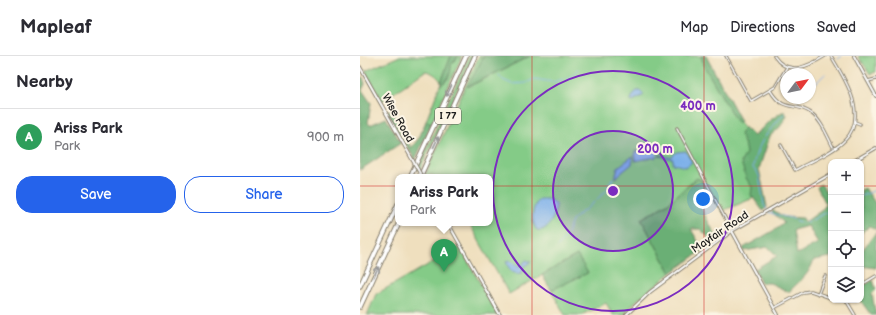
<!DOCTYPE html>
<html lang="en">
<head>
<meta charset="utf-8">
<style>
  :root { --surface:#fff; --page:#f7f7f7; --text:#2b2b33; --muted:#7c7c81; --line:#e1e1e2; --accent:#2563eb }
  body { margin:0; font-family:"Balsamiq Sans",sans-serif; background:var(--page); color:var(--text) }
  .controls { position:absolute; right:12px; bottom:12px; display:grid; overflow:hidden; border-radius:8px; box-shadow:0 1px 3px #0004 }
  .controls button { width:36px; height:36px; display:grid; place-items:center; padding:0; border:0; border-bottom:1px solid var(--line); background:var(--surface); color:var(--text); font:20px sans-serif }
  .compass { position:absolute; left:420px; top:12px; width:36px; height:36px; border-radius:50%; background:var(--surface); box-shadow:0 1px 3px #0004; rotate:58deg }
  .you { position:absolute; left:343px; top:143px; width:14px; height:14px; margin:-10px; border:3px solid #fff; border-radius:50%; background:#1a73e8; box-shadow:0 0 0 6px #1a73e833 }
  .badge { display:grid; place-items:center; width:26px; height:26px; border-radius:50%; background:var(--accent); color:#fff; font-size:13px; font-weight:700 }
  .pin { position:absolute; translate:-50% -33px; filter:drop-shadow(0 1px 2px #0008) }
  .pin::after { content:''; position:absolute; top:21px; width:14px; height:12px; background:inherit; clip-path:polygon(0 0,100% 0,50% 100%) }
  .popup { position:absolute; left:35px; top:118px; width:98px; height:52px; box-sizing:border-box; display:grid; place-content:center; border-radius:8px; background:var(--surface); filter:drop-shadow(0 1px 3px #0005); font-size:13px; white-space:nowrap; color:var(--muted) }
  .popup b { font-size:15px; color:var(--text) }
  .popup::after { content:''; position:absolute; left:50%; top:100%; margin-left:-8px; border:8px solid transparent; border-top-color:var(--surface) }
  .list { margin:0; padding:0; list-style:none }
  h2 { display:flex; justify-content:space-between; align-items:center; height:52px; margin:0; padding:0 16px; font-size:17px }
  h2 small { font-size:13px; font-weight:400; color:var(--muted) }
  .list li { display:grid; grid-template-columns:26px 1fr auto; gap:12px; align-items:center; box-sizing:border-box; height:56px; padding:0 16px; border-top:1px solid var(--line) }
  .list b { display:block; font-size:15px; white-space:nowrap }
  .list p { margin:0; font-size:13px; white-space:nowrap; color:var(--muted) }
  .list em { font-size:13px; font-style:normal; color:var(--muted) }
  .actions { display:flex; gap:8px; padding:12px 16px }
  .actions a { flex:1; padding:9px 0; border:1px solid var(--accent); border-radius:16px; text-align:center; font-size:14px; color:var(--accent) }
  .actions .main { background:var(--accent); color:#fff }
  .icon { flex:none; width:22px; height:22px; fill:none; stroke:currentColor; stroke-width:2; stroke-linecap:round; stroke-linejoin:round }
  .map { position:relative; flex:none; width:516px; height:259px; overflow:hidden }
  header { display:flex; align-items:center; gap:24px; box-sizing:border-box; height:56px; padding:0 20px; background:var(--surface); border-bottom:1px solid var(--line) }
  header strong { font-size:19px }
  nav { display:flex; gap:22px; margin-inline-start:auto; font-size:14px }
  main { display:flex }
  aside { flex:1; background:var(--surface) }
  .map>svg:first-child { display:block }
</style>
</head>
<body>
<header>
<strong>Mapleaf</strong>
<nav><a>Map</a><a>Directions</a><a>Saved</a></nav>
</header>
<main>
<aside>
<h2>Nearby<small></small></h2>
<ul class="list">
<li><span class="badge" style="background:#2e9e5b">A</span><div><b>Ariss Park</b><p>Park</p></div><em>900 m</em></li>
</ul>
<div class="actions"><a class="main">Save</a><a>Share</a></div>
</aside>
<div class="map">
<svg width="516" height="259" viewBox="0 0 516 259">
  <rect width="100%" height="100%" fill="#fcf5e5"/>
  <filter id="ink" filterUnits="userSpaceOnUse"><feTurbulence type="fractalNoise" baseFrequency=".025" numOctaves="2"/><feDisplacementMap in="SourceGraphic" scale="8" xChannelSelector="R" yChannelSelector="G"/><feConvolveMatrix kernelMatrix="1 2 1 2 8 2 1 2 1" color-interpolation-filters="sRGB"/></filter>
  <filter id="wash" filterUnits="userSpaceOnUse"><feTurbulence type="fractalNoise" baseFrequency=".012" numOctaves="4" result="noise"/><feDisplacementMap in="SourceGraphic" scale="16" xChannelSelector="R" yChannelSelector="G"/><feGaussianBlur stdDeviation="0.9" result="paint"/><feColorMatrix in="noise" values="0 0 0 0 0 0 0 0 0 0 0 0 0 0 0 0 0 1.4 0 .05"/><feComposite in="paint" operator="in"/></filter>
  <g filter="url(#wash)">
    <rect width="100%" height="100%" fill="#efdfbe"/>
    <path fill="#84cb87" stroke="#507452" d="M40,0h51l-10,26c-3,-6 -9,-10 -16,-11l-43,30 -17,-30z
      M99,0h3l-30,67 -6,-2 14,-36c9,-5 10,-10 11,-20z
      M109,0h4l-53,114 -2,-3z
      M119,0h5l-16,31 62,-31h175l39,73 17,66 -39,16 -15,-27 -10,-6 -30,26 -26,15 30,54 -35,28 -12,14h-11l-7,-12 -25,12h-16l-14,-25 36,-17 -10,-18 -68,39 -40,-71h21v-46h-55l-4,-3 -2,3h-5z
      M498,0h18v16l-6,2z
      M100,191l38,68h-131l9,-21z"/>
    <path fill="#6baf74" stroke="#446648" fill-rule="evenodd" d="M91,0h8l-8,9c0,10 -2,15 -11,20z
      M124,0h46l-63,31z
      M341,0h5l35,65 -4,2 -33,-57z
      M3,21l2,7 -3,6 9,13 -3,20 2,2 16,-7 15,25 -41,27v-92z
      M31,53l20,39 8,-10 7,-17 6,2 -17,37 -28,-48z
      M422,56h3l2,4 -7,11 -10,9 -11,33 8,38 -4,4 -12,-16 1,-8 -6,-9 -5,-16 5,-9 -2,-10 -4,-9 5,-7 9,9 15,-15z
      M337,122l6,4 8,15 -12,7 18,34h-8l-9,-9h-9l12,21 -32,23 -30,-54 26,-15z
      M461,128l10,15v58l-17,3c-7,18 -13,19 -25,32l-19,-9h-9l-6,-14 22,-13 -9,-9 -24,4 -1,-3 35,-20 6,-5 -12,-11 1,-2 11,7 19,1 2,4 17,-12 4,-6 -9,-17zM448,170l10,17 -21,11 -4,-24z
      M505,132l11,16v26l-6,-4 -9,7v-43z
      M516,176v36l-15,-2v-14z
      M217,199l11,18 -37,17 -9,-15z
      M513,224l3,10 -4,4 4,21h-5l-11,-15 1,-13z"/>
    <path fill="#7db0ea" stroke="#4c6683" d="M276,35h5l3,4 -13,7v-3z
      M293,92l4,4 -1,5 -21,4v-10l9,1z
      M326,95l6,11 -6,5 -13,-3v-5l-8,-1 -6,-3 12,2 6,-5z
      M273,100l-1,8 -17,14 3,-11z
      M189,143l7,5c1,9 -8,29 -19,26 -7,-8 -5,-23 2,-31z
      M149,204l8,6h4l5,-6 5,2 -7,4 -2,7c-10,2 -13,-3 -16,-12z"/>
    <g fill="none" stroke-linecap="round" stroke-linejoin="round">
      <path stroke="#7db0ea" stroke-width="1" d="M478,3l4,-3
        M139,19l4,5 9,4 14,-1 8,-4 19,3 17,-5 9,-8
        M456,27l9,-9
        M437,46l4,-4
        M424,58c-16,17 -28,31 -31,54l6,7 5,30 5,8 22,5 11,5 8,-2 21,-11
        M501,140l15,-6
        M232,148l16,-15 1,-6 5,-5
        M198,191l9,-14 6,-14 18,-14"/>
    </g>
  </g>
  <g filter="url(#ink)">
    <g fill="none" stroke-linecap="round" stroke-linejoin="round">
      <g stroke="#867e6d" stroke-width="3.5">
        <path id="minor" d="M366,0l25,45 24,-14 12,-20
          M414,0c14,21 35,10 51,0
          M508,25l8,-2
          M410,34c14,24 25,11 41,23 11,8 16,23 22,34
          M495,66l5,2
          M317,72l55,103
          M421,89l14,25c15,-8 39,-18 50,-30 24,-24 0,-61 -14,-84
          M501,229l15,-9
          M458,238l7,-18
          M486,244l9,15
          M414,252l30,-16 7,-1 20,7"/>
      </g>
      <g stroke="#867e6d" stroke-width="4">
        <path id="tertiary" d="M494,0l22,40
          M0,11l52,92
          M492,106l24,-14
          M88,167l52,92
          M372,175l46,84
          M266,259l24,-23 82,-61 99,-57"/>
      </g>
      <g stroke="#867e6d" stroke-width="5.5">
        <path id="motorway" d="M50,121l56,-121
          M60,121l55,-121
          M0,230l38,-82
          M0,251l39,-84"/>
      </g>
      <use href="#minor" stroke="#fff" stroke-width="1.5"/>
      <use href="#tertiary" stroke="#fff" stroke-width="2"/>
      <use href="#motorway" stroke="#fff" stroke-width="3.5"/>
      <g stroke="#867e6d" stroke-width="4" stroke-linecap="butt">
        <path id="tertiary-bridge" d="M52,103l10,18"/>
      </g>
      <use href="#tertiary-bridge" stroke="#fff" stroke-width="2"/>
    </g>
    <defs><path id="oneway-shaft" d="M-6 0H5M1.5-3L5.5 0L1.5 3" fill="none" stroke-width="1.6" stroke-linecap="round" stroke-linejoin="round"/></defs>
    <g stroke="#999">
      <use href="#oneway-shaft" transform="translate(89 35) rotate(115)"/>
      <use href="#oneway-shaft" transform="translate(76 86) rotate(-65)"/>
      <use href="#oneway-shaft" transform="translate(16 216) rotate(-65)"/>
    </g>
  </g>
  <path fill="none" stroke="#d62828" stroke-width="1" stroke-opacity="0.55" d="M172,0v259M344,0v259M0,130h471M501,130h15"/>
  <circle cx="253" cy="135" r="60" fill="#7b2cbf" fill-opacity=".12"/>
  <g fill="none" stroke="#7b2cbf" stroke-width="2">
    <circle cx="253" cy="135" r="60"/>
    <circle cx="253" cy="135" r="120"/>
  </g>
  <g text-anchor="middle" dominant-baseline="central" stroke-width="4" stroke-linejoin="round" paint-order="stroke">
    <rect fill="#fcf5e5" stroke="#5f5d58" stroke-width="1" x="75" y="52" width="26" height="16" rx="3"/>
    <g font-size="10" font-weight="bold" fill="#1c1c1c">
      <text x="88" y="60">I 77</text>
    </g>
    <g font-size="11" fill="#1c1c1c" stroke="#fcf5e5">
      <text transform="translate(38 62) rotate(61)">Wise Road</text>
      <text transform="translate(360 176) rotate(-34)">Mayfair Road</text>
    </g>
  </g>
  <circle cx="253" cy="135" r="6" fill="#7b2cbf" stroke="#fcf5e5" stroke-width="2"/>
  <g font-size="12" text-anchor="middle" font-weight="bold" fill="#7b2cbf" stroke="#fcf5e5" stroke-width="4" stroke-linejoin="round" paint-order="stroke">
    <text x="338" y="54">400 m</text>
    <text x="295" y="97">200 m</text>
  </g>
</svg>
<div class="controls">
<button>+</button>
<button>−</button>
<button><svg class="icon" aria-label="locate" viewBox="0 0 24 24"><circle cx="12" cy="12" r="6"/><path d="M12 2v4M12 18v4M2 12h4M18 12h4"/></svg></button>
<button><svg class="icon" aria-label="layers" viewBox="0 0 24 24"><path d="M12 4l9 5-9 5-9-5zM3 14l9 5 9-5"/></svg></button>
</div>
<svg class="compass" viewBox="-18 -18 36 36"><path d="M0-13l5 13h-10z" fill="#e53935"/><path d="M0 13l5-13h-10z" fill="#7c7c81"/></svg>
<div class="you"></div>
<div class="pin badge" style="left:84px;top:216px;background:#2e9e5b">A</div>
<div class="popup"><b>Ariss Park</b>Park</div>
</div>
</main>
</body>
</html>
